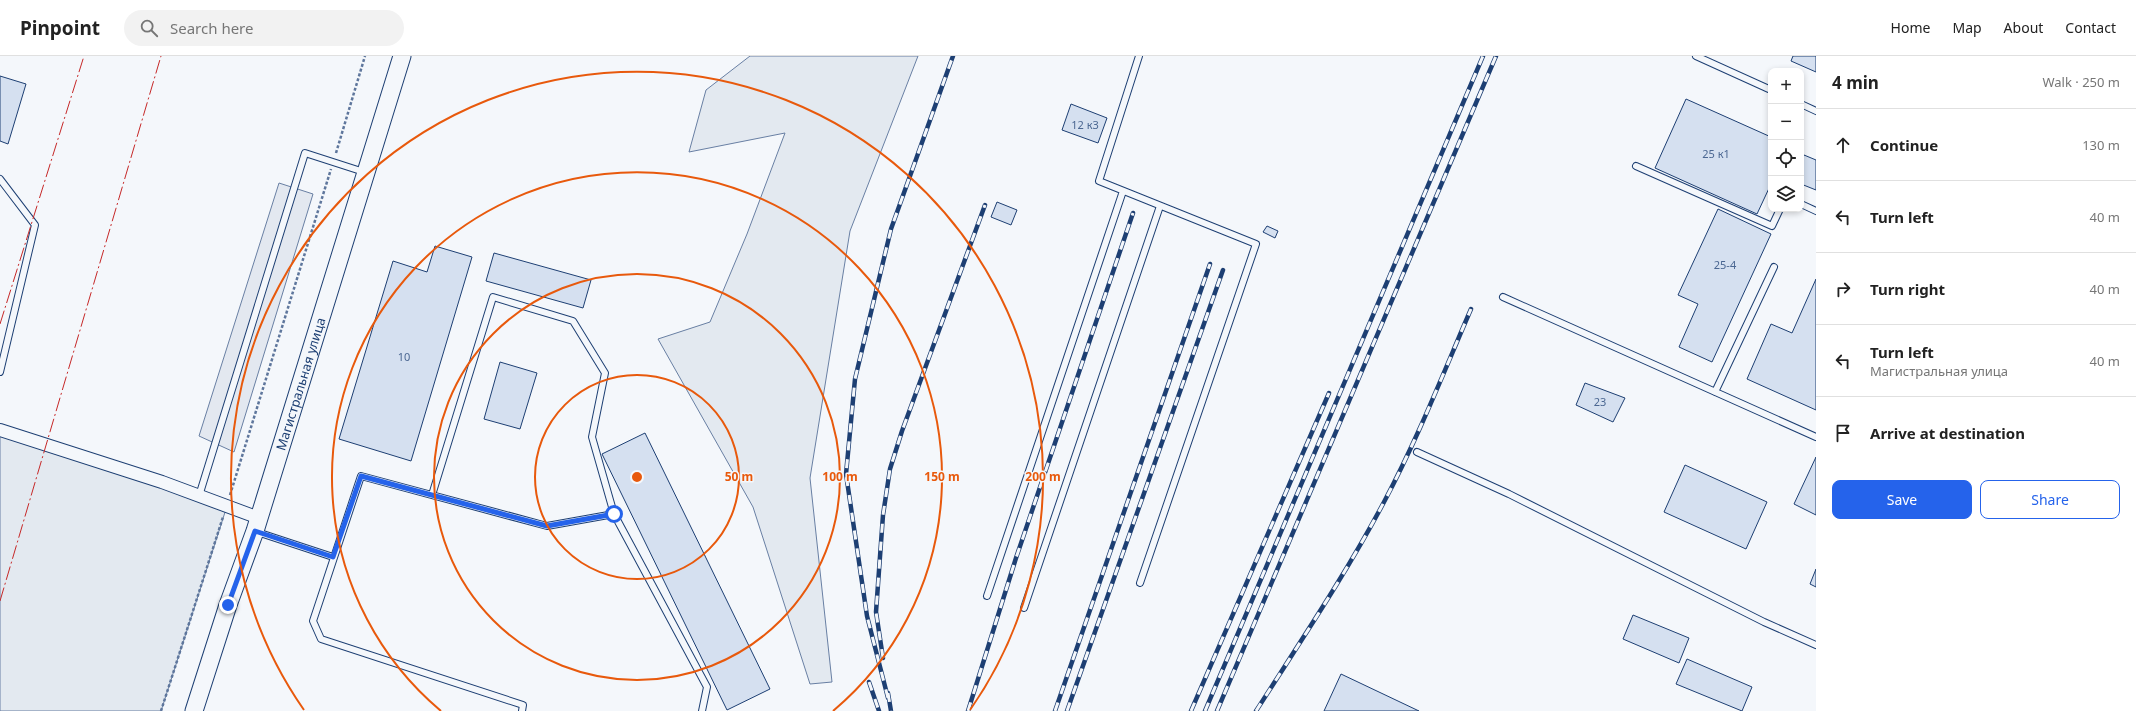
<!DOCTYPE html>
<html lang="en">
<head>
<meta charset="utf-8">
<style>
  :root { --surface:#fff; --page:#f2f2f2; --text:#222; --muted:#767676; --line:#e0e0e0; --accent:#2563eb }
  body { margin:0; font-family:"Noto Sans",sans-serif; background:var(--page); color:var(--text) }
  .controls { position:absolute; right:12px; top:12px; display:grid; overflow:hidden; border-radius:8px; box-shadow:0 2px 6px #0003 }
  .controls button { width:36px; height:36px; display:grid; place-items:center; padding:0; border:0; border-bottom:1px solid var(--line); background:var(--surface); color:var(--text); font:20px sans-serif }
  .stop { position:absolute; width:12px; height:12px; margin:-9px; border:3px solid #2563eb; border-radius:50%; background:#fff }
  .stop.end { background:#2563eb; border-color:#fff; box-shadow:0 1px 4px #0008 }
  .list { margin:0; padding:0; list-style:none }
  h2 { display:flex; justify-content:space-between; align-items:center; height:52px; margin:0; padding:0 16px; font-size:17px }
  h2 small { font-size:13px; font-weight:400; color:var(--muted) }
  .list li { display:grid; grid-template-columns:26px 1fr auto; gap:12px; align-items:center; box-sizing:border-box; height:72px; padding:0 16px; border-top:1px solid var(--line) }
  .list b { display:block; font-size:15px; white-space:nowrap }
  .list p { margin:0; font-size:13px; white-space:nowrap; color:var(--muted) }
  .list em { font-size:13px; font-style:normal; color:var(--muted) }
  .actions { display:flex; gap:8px; padding:12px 16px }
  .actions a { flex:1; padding:9px 0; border:1px solid var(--accent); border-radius:8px; text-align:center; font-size:14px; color:var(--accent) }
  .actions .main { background:var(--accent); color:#fff }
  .icon { flex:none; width:22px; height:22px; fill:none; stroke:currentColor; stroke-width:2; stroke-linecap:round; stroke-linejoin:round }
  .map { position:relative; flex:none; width:1816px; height:655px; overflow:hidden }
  header { display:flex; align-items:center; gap:24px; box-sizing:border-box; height:56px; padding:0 20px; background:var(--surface); border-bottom:1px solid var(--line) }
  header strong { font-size:19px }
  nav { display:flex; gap:22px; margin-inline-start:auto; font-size:14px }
  .search { width:280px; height:36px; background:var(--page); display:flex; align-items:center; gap:10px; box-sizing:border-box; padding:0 14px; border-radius:22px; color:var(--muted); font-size:15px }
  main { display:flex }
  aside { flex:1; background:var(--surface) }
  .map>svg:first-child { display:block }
</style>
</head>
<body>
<header>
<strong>Pinpoint</strong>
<div class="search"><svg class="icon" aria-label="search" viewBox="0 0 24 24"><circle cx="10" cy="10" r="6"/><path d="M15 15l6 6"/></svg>Search here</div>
<nav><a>Home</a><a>Map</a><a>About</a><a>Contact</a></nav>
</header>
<main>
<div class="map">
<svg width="1816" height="655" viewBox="0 0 1816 655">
  <rect width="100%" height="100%" fill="#f4f7fb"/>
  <path fill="#e3e9f0" stroke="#687fa3" d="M750,0h168l-68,175 -40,247 22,204 -22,2 -57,-177 -95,-168 52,-17 37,-88 38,-101 -96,19 17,-62z
    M0,374l227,76 -66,205h-161z"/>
  <path fill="#e3e8f0" stroke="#687fa3" d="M279,127l34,11 -79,258 -35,-16z"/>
  <path fill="#d5e0f0" stroke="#1d3f73" d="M1793,0h23v16l-25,-11z
    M0,20l26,8 -18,60 -8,-3z
    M1686,43l85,38v47l-14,30 -102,-46z
    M1071,48l36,14 -9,25 -36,-13z
    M1804,99l12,5v30l-15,-6v-22z
    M997,146l20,8 -6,15 -20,-8z
    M1718,153l53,25 -59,128 -33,-15 19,-43 -20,-9z
    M1267,170l11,5 -3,7 -12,-6z
    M435,190l37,11 -61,204 -72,-22 54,-178 34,11z
    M494,197l97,27 -8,28 -97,-27z
    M1816,223v131l-69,-31 24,-55 21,9z
    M500,306l37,11 -17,56 -36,-10z
    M1585,327l40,15 -12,24 -37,-17z
    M645,377l125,256 -43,21 -125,-256z
    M1816,401v58l-22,-11z
    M1685,409l82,37 -21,47 -82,-37z
    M1816,513v18l-6,-3z
    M1633,559l56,23 -10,25 -56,-24z
    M1687,603l65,28 -10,24 -66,-27z
    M1341,618l78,37h-95z"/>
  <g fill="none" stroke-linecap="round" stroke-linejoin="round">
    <g stroke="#1d3f73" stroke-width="8">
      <path id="lane" d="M1139,0l-40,125 157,63 -116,339
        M1696,0l75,34
        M1801,48l15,7
        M1636,110l136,60 8,-17
        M0,123l35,46 -35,147
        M1801,148l15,7
        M1503,241l313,140
        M1715,336l59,-125
        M1417,396l92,42 255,128 52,23
        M432,439l61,-198 80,24 32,52 -13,64 22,77 93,173 -5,24
        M199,440l106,-343 59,19
        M257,476l76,25
        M987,540l136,-405
        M1024,552l136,-402
        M522,655l1,-6 -202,-66 -8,-18 48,-145 186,50 67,-12"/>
    </g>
    <g stroke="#1d3f73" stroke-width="14">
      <path id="street" d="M0,374l162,52 97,36"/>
    </g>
    <g stroke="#1d3f73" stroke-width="19">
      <g id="secondary">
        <path id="s1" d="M194,655l34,-106 27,-74 147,-475"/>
      </g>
    </g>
    <path stroke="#5e769c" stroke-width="2.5" stroke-dasharray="3 2" stroke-linecap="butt" d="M336,97l29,-97
      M230,439l101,-326
      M161,655l62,-194"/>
    <use href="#lane" stroke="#f4f7fb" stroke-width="6"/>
    <use href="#street" stroke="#f4f7fb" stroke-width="12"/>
    <use href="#secondary" stroke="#f4f7fb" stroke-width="17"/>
    <g stroke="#1d3f73" stroke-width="4.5">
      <path id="rail" d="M883,602l-7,-46 7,-97 7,-46 12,-38 83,-226
        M869,626l10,29
        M888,637l3,18
        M888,642l-21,-82 -21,-142 9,-95 36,-150 62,-173
        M968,655l48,-153 117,-345
        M1055,655l155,-447
        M1067,655l156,-441
        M1191,655l138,-318
        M1205,655l278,-655
        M1217,655l279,-655
        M1256,655c44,-69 90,-137 128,-209 33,-62 59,-128 87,-193"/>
    </g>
    <use href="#rail" stroke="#f4f7fb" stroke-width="3" stroke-dasharray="9" stroke-linecap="butt"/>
    <path stroke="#c62828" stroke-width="1" stroke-dasharray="14 3 2 3" stroke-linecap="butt" d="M0,268l84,-268
      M0,545l161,-545"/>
  </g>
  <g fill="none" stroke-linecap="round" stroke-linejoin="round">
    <path stroke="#2563eb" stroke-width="5" d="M228,549l27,-74 78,26 28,-81 186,50 67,-12"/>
  </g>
  <g fill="none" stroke="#e8590c" stroke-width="2">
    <circle cx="637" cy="421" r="102"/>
    <circle cx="637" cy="421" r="203"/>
    <path d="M441 655A305 305 0 1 1 833 655"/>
    <path d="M304 654A406 406 0 1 1 970 654"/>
  </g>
  <g text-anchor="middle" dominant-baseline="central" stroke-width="3" stroke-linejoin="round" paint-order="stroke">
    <g font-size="11" fill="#4b6792">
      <text x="1085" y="68">12 к3</text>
      <text x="1716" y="97">25 к1</text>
      <text x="1725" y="208">25-4</text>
      <text x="404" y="300">10</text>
      <text x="1600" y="345">23</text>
    </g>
    <g font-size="13" fill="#1d3f73" stroke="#f4f7fb">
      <text stroke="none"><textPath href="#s1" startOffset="344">Магистральная улица</textPath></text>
    </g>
  </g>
  <circle cx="637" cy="421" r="6" fill="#e8590c" stroke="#f4f7fb" stroke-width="2"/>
  <g font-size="12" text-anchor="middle" font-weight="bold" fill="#e8590c" stroke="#f4f7fb" stroke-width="3" stroke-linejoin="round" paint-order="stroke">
    <text x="739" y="425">50 m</text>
    <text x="840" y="425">100 m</text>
    <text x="942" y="425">150 m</text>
    <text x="1043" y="425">200 m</text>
  </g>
</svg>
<div class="controls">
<button>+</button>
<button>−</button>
<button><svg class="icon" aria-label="locate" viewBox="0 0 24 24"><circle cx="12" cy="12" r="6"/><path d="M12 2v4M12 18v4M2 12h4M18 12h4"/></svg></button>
<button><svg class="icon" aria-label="layers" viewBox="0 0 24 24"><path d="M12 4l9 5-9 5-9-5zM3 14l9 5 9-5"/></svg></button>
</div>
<div class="stop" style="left:614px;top:458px"></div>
<div class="stop end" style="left:228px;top:549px"></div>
</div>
<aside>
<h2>4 min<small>Walk · 250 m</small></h2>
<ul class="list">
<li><svg class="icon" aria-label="ahead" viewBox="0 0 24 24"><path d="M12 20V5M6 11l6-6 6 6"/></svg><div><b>Continue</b></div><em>130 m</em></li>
<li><svg class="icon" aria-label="left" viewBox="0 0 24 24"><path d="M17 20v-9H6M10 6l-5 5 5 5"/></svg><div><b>Turn left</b></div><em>40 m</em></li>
<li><svg class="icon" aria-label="right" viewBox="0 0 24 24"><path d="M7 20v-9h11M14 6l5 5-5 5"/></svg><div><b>Turn right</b></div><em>40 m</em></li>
<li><svg class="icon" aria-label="left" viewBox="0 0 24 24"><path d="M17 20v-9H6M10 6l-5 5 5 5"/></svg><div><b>Turn left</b><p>Магистральная улица</p></div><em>40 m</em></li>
<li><svg class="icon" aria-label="arrive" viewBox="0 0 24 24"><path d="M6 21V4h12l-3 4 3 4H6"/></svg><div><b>Arrive at destination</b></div></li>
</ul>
<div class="actions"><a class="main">Save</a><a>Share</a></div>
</aside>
</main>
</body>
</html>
